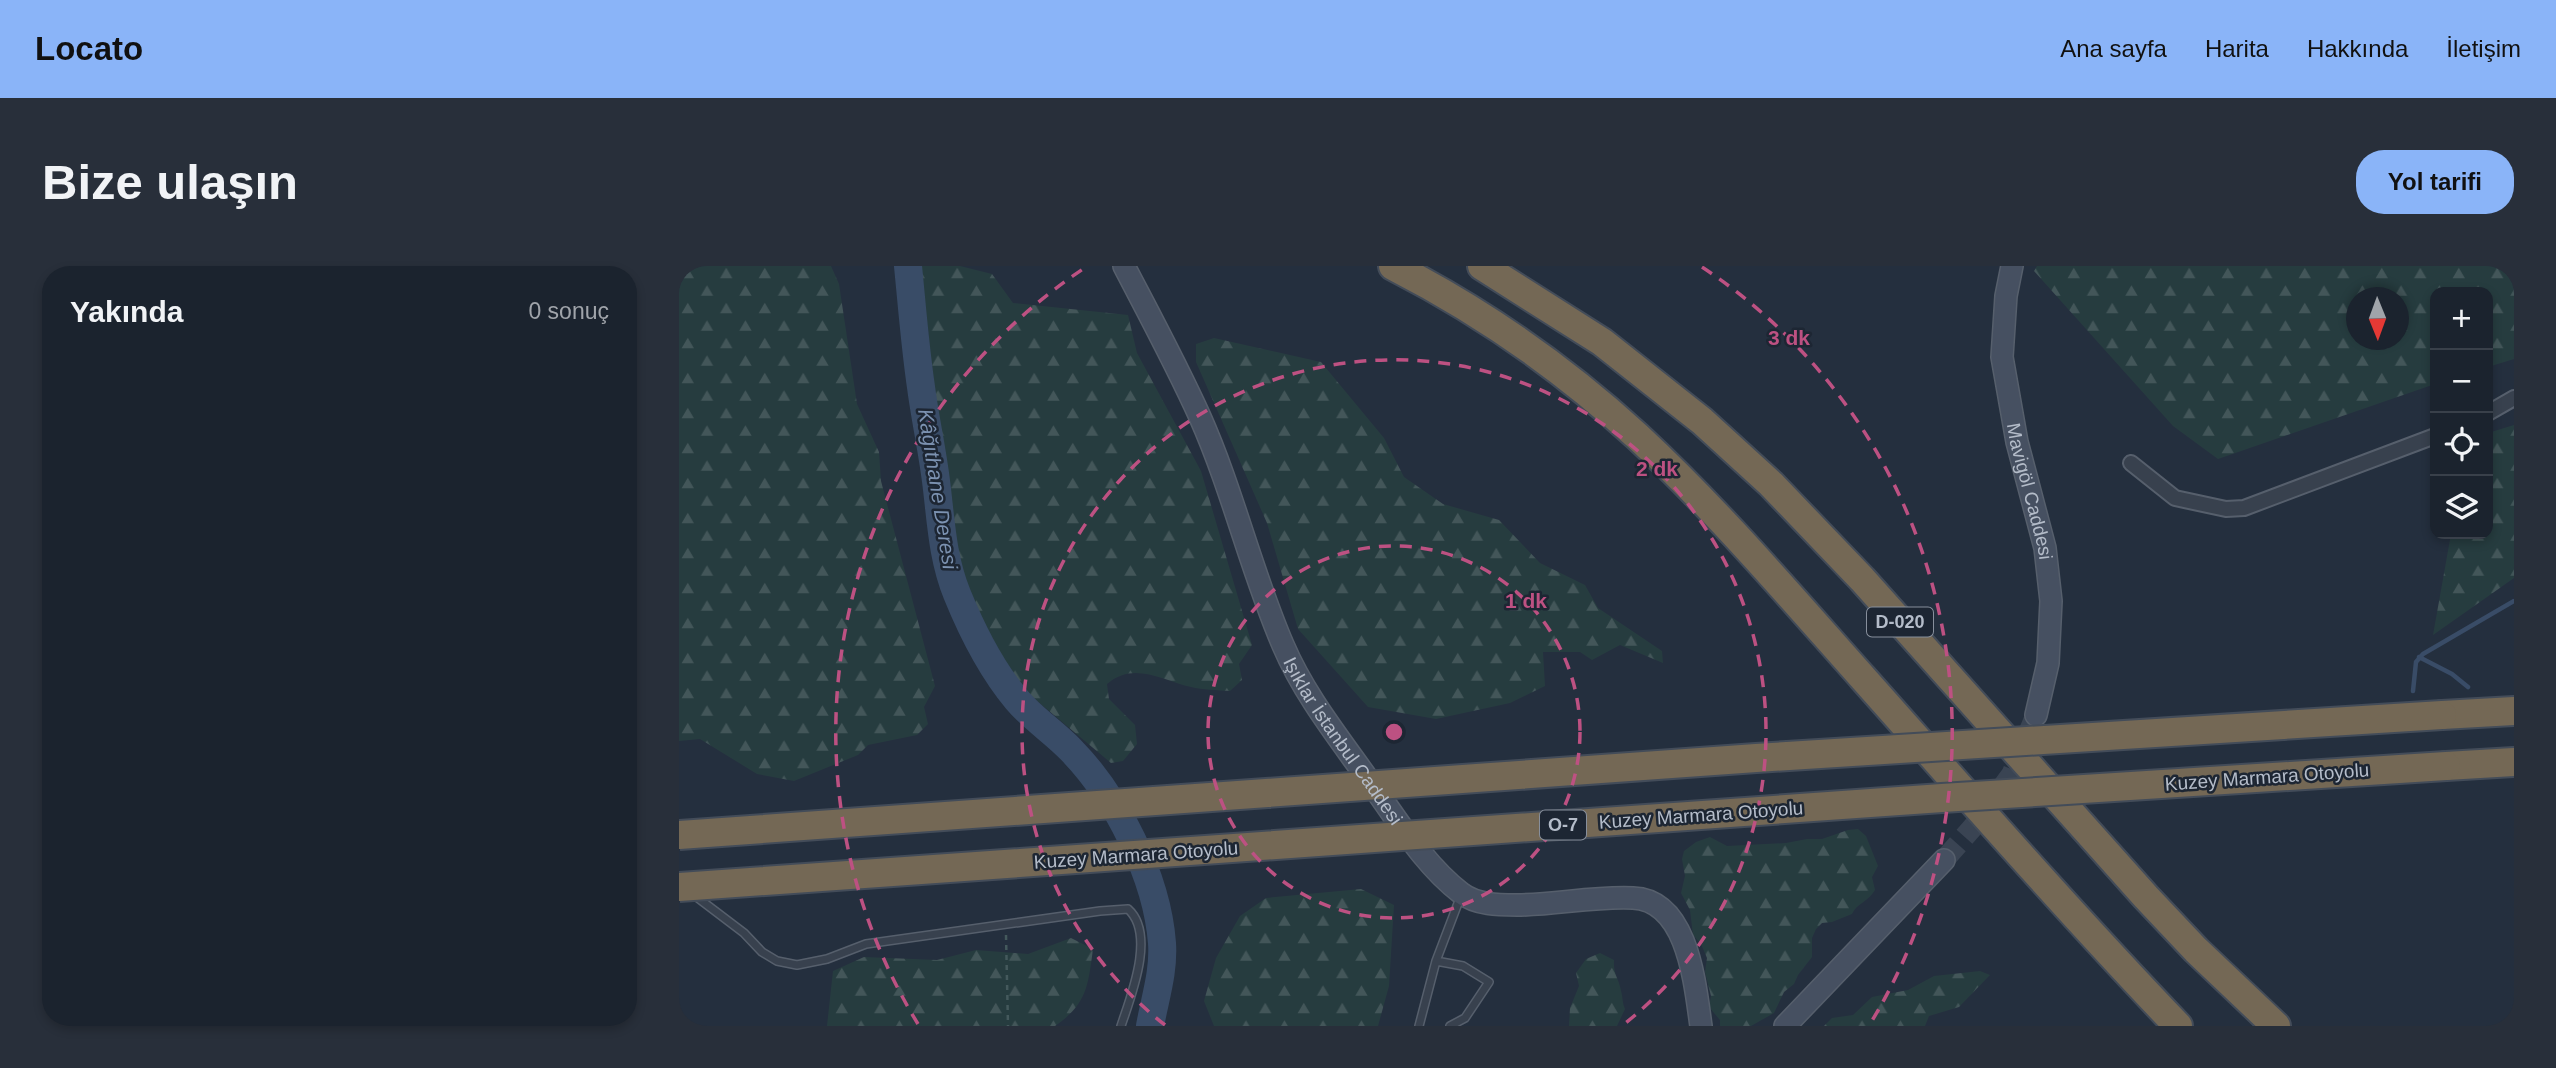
<!DOCTYPE html>
<html lang="tr">
<head>
<meta charset="utf-8">
<style>
  :root { --surface:#1b232e; --page:#282f3a; --text:#f1f3f6; --muted:#a0a4aa; --line:#39404a; --accent:#8ab4f8 }
  body { margin:0; font-family:Arial,sans-serif; background:var(--page); color:var(--text) }
  .controls { position:absolute; right:21px; top:21px; display:grid; overflow:hidden; border-radius:14px; box-shadow:0 4px 10px #0003 }
  .controls button { width:63px; height:63px; display:grid; place-items:center; padding:0; border:0; border-bottom:2px solid var(--line); background:var(--surface); color:var(--text); font:35px sans-serif }
  .compass { position:absolute; left:1667px; top:21px; width:63px; height:63px; border-radius:50%; background:var(--surface); box-shadow:0 4px 10px #0003; rotate:179deg }
  .list { margin:0; padding:0; list-style:none }
  h2 { display:flex; justify-content:space-between; align-items:center; height:91px; margin:0; padding:0 28px; font-size:30px }
  h2 small { font-size:23px; font-weight:400; color:var(--muted) }
  .icon { flex:none; width:38px; height:38px; fill:none; stroke:currentColor; stroke-width:2; stroke-linecap:round; stroke-linejoin:round }
  .map { position:relative; flex:none; width:1835px; height:760px; overflow:hidden; border-radius:28px }
  header { display:flex; align-items:center; gap:42px; box-sizing:border-box; height:98px; padding:0 35px; background:var(--accent); color:#111 }
  header strong { font-size:33px }
  nav { display:flex; gap:38px; margin-inline-start:auto; font-size:24px }
  .intro { display:flex; align-items:center; justify-content:space-between; box-sizing:border-box; height:168px; padding:0 42px }
  h1 { margin:0; font-size:49px }
  .button { padding:18px 32px; border-radius:28px; background:var(--accent); color:#111; font-size:24px; font-weight:700 }
  main { display:flex; gap:42px; padding:0 42px }
  aside { flex:1; background:var(--surface); border-radius:28px; box-shadow:0 4px 10px #0003 }
  .map>svg:first-child { display:block }
</style>
</head>
<body>
<header>
<strong>Locato</strong>
<nav><a>Ana sayfa</a><a>Harita</a><a>Hakkında</a><a>İletişim</a></nav>
</header>
<div class="intro"><h1>Bize ulaşın</h1><a class="button">Yol tarifi</a></div>
<main>
<aside>
<h2>Yakında<small>0 sonuç</small></h2>
<ul class="list">
</ul>
</aside>
<div class="map">
<svg width="1835" height="760" viewBox="0 0 1835 760">
  <defs>
    <pattern id="forest-firs" width="22" height="20" patternUnits="userSpaceOnUse" patternTransform="scale(1.75)"><rect width="22" height="20" fill="#263c3f"/><path d="M5 1l3.5 6h-7zM16 11l3.5 6h-7z" fill="#435659"/></pattern>
  </defs>
  <rect width="100%" height="100%" fill="#242f3e"/>
  <path fill="url(#forest-firs)" fill-rule="evenodd" d="M0,0h152l8,18 18,120 22,48 2,29 54,205 -11,21 4,17 -11,11 -49,10 -10,10 -64,26 -37,-7 -57,-35 -21,2z
    M234,0h47l32,8 21,29 115,12 9,38 64,118 51,174 -13,19 3,16 -12,11c-13,-1 -27,-1 -39,-4 -30,-7 -57,-26 -84,-3l2,15 26,26 2,19 -14,17 -12,2 -94,-79 -46,-67 -28,-101 -15,-188z
    M1358,0h477v93l-26,8v-75h-53v92l-217,75 -45,-33 -139,-155zM1678,32h42v42h-42z
    M535,72l107,24 63,76 20,39 39,27 56,16 41,43 45,22 13,23 64,43 1,12 -43,-18 -28,15 -12,-8h-37l2,34 -35,17 -74,16 -68,-12 -70,-78 -31,-106 -71,-161v-18z
    M1835,159v153l-81,57 18,-101h37v-101z
    M1179,563l8,7 12,30 -6,11 3,13c-7,12 -18,13 -23,24l-20,8 -10,1 -6,6 -4,9v19l-14,18 -4,9 -10,8 -10,21 -23,13h-31v-6l-11,-13 2,-11 -6,-24 2,-14 -6,-14 -8,-9 -3,-25 -9,-17 4,-17 -3,-17 2,-8 12,-9 14,-5 17,9 59,-3 21,-4h15l26,-9z
    M682,623l33,16 -5,81 -11,40h-164l-10,-25 12,-43 24,-42 26,-18z
    M392,672l22,11c-5,37 -6,55 -38,77h-228l6,-55 31,-14 73,3 39,-10 52,4z
    M921,687l14,7c-1,15 5,18 7,31 2,7 1,11 4,18l-8,17h-48l1,-18 9,-22 -3,-13 10,-14z
    M1301,705l10,4 -31,32 -30,9 -4,10h-101l8,-8 21,-3 19,-18 36,-7 26,-14z"/>
  <g fill="none" stroke-linecap="round" stroke-linejoin="round">
    <path stroke="#394c67" stroke-width="4.5" d="M1740,391l33,17 16,13
      M1734,425l3,-29 7,-8 91,-53"/>
    <path stroke="#394c67" stroke-width="28" d="M229,0c4,40 7,80 13,121 4,31 11,62 15,94 5,39 6,76 21,113 15,37 34,75 60,106 16,19 37,32 54,50 46,47 86,127 91,193 2,29 -7,55 -12,83"/>
    <path stroke="#3a4453" stroke-width="21" stroke-dasharray="21 10" stroke-linecap="butt" d="M1265,594l29,-33 39,-53 24,-59"/>
    <g stroke="#565f6c" stroke-width="10">
      <path id="lane" d="M15,629l50,38 18,19 15,9 20,4 30,-6 39,-15 234,-33 28,-2c28,25 3,87 -7,117
        M757,695l27,5 26,16 -24,36 -15,8
        M740,760l17,-65 24,-63"/>
    </g>
    <g stroke="#565f6c" stroke-width="18">
      <path id="street" d="M1809,147l26,-15
        M1452,197l44,35 51,11 18,-1 191,-72"/>
    </g>
    <g stroke="#565f6c" stroke-width="24">
      <g id="secondary">
        <path id="s1" d="M445,0c26,50 53,100 76,151 33,74 51,154 83,228 23,54 61,99 94,147 25,35 49,74 84,101 16,12 37,12 56,12 38,0 77,-9 116,-7 55,2 62,86 68,128"/>
        <path id="s2" d="M1333,0l-6,30 -4,61 15,85 28,106 6,53 -3,62 -12,52"/>
        <path d="M1106,760l159,-166"/>
      </g>
    </g>
    <g stroke="#434c59" stroke-width="32">
      <path id="highway" d="M714,0c88,45 172,104 244,170 81,75 153,160 226,242 104,117 207,235 315,348
        M803,0l120,76 100,79 69,63 91,95 284,318 50,53 80,76
        M1763,449l72,-4
        M1767,500l68,-4"/>
    </g>
    <path stroke="#44595c" stroke-width="2.5" stroke-dasharray="5 5" stroke-linecap="butt" d="M327,669l2,91"/>
    <use href="#lane" stroke="#38414e" stroke-width="7"/>
    <use href="#street" stroke="#38414e" stroke-width="14"/>
    <use href="#secondary" stroke="#465061" stroke-width="21"/>
    <use href="#highway" stroke="#746855" stroke-width="28"/>
    <g stroke="#434c59" stroke-width="32" stroke-linecap="butt">
      <path id="highway-bridge" d="M0,569l1077,-77 686,-43
        M0,621l1263,-89 504,-32"/>
    </g>
    <use href="#highway-bridge" stroke="#746855" stroke-width="28"/>
  </g>
  <g fill="none" stroke="#bd5182" stroke-width="3.5" stroke-dasharray="12 9">
    <circle cx="715" cy="466" r="186"/>
    <path d="M486 759A372 372 0 1 1 944 759"/>
    <path d="M239 758A558 558 0 0 1 407 1M1023 1A558 558 0 0 1 1191 758"/>
  </g>
  <g text-anchor="middle" dominant-baseline="central" stroke-width="5" stroke-linejoin="round" paint-order="stroke">
    <g fill="#1d2633" stroke="#878f9c" stroke-width="2">
      <rect x="1188" y="341.5" width="66" height="29" rx="5"/>
      <rect x="861" y="544.5" width="46" height="29" rx="5"/>
    </g>
    <g font-size="18" font-weight="bold" fill="#b4bcc9">
      <text x="1221" y="356">D-020</text>
      <text x="884" y="559">O-7</text>
    </g>
    <g font-size="19" fill="#b4bcc9" stroke="#1d2633">
      <text stroke="none"><textPath href="#s2" startOffset="229">Mavigöl Caddesi</textPath></text>
      <text stroke="none"><textPath href="#s1" startOffset="525">Işıklar İstanbul Caddesi</textPath></text>
      <text transform="translate(1588 511) rotate(-4)">Kuzey Marmara Otoyolu</text>
      <text transform="translate(1022 549) rotate(-4)">Kuzey Marmara Otoyolu</text>
      <text transform="translate(457 589) rotate(-4)">Kuzey Marmara Otoyolu</text>
    </g>
    <g font-size="21" font-style="italic" fill="#7c92b1" stroke="#1d2633">
      <text transform="translate(259 223) rotate(81)">Kâğıthane Deresi</text>
    </g>
  </g>
  <circle cx="715" cy="466" r="10" fill="#bd5182" stroke="#1d2633" stroke-width="3.5"/>
  <g font-size="21" text-anchor="middle" font-weight="bold" fill="#bd5182" stroke="#1d2633" stroke-width="5" stroke-linejoin="round" paint-order="stroke">
    <text x="1110" y="79">3 dk</text>
    <text x="978" y="210">2 dk</text>
    <text x="847" y="342">1 dk</text>
  </g>
</svg>
<div class="controls">
<button>+</button>
<button>−</button>
<button><svg class="icon" aria-label="locate" viewBox="0 0 24 24"><circle cx="12" cy="12" r="6"/><path d="M12 2v4M12 18v4M2 12h4M18 12h4"/></svg></button>
<button><svg class="icon" aria-label="layers" viewBox="0 0 24 24"><path d="M12 4l9 5-9 5-9-5zM3 14l9 5 9-5"/></svg></button>
</div>
<svg class="compass" viewBox="-18 -18 36 36"><path d="M0-13l5 13h-10z" fill="#e53935"/><path d="M0 13l5-13h-10z" fill="#a0a4aa"/></svg>
</div>
</main>
</body>
</html>
